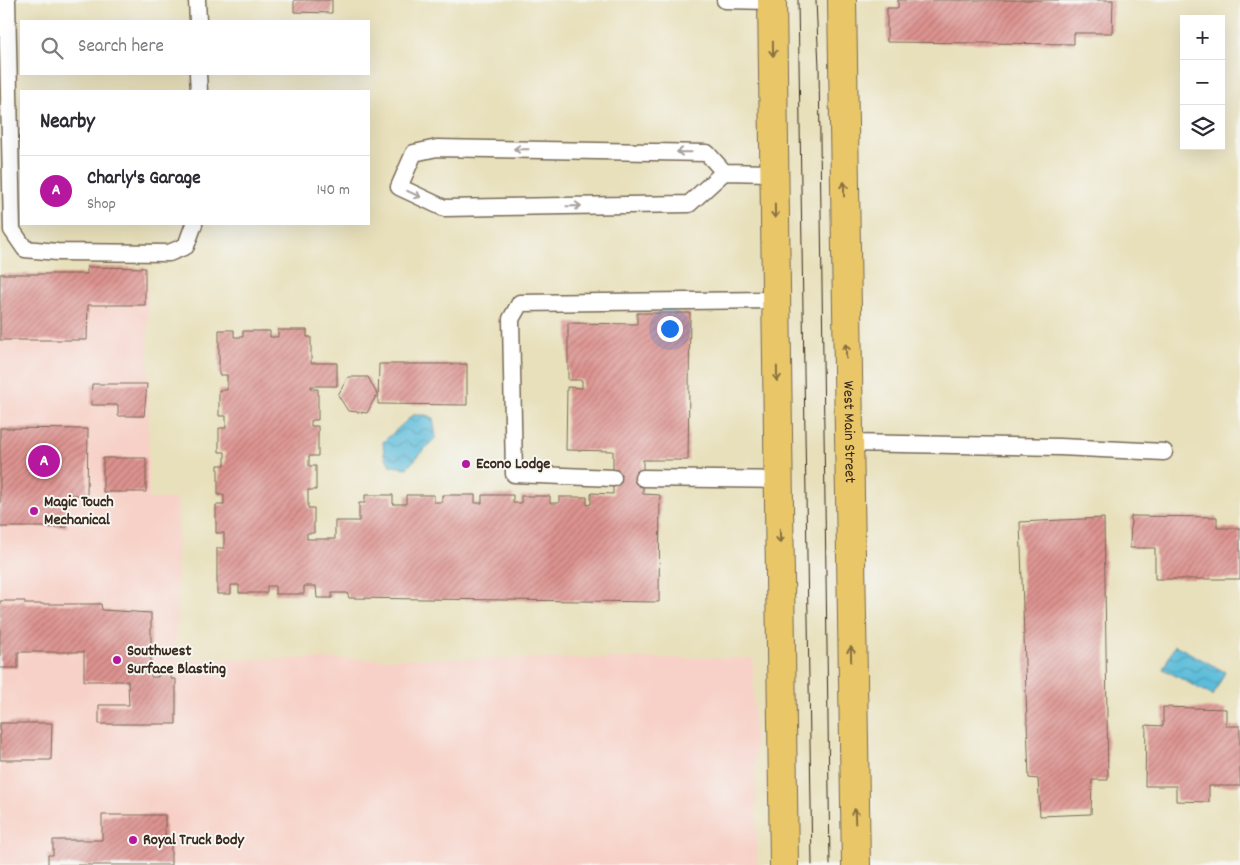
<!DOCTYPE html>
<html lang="en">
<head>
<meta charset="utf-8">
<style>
  :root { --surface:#fff; --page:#f2f2f3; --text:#2b2b33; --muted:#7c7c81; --line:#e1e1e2; --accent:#b5179e }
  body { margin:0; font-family:Dekko,sans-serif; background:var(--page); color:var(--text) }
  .controls { position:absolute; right:15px; top:15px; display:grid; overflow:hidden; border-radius:0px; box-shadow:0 5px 20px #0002 }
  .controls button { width:45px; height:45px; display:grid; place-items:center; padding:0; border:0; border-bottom:1px solid var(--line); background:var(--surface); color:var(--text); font:25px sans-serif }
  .you { position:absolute; left:669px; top:328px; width:18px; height:18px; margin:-12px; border:4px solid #fff; border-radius:50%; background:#1a73e8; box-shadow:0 0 0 8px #1a73e833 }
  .badge { display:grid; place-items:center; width:32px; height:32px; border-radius:50%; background:var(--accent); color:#fff; font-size:16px; font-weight:700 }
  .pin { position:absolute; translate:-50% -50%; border:2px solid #fff; box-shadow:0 1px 5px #0006 }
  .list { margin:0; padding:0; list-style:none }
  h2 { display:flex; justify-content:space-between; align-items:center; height:65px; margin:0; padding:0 20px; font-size:21px }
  h2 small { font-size:16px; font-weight:400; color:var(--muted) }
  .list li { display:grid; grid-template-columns:32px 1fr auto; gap:15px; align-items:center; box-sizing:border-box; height:70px; padding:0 20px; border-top:1px solid var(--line) }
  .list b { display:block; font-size:19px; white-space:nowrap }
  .list p { margin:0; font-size:16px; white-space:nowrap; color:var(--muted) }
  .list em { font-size:16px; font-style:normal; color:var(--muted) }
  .icon { flex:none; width:28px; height:28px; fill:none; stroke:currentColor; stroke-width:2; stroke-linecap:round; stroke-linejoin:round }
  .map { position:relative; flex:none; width:1240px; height:865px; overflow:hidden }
  .search { position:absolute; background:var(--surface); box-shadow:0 5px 20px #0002; left:20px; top:20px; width:350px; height:55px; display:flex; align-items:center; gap:12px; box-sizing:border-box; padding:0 18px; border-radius:0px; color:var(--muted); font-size:19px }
  .panel { position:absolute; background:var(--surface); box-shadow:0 5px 20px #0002; left:20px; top:90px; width:350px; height:135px; border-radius:0px }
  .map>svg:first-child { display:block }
</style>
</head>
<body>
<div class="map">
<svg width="1240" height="865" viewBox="0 0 1240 865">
  <defs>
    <pattern id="water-waves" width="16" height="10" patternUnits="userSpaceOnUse" patternTransform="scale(1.25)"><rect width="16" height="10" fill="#5bbcda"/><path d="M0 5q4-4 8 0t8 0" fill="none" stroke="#4c99b0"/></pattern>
    <pattern id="building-hatch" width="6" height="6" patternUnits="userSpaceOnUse" patternTransform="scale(1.25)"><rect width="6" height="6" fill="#dd9390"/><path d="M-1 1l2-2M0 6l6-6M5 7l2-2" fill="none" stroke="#b47875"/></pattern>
  </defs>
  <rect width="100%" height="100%" fill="#f6f6f2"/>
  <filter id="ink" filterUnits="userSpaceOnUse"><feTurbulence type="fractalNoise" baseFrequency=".02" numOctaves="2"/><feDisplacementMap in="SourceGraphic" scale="10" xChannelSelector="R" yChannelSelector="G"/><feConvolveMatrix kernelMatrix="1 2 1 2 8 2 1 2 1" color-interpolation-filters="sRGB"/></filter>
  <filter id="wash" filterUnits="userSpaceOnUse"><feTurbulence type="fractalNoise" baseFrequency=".0096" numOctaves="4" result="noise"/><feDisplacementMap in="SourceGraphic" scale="20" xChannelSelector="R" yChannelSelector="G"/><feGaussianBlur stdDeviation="1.12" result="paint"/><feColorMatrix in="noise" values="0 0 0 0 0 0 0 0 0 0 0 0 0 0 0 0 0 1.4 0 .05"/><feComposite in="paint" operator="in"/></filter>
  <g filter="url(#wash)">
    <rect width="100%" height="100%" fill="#e8e0bb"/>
    <path fill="#f7d1c7" d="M87,267l61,1 1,231h29l-2,160 577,-1 4,207h-757v-591h87z"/>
    <path fill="url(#water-waves)" stroke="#4b737c" d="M413,415h13l7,3 3,19 -29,31 -16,-2 -7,-11 -1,-13z
      M1175,645l50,27 -12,24 -50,-27z"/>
    <g id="blocks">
      <path fill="url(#building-hatch)" d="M294,0h38v13l-38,-1z
        M898,0h215l-1,33h-38v11l-187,-2v-34h11z
        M87,267l58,1v37h-57l-1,35h-87v-66h87z
        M637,313h53l-2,147h-45v34l17,1 -1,107 -310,-4 -2,-5h-15v5h-15l-1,-12h-12v8h-29v-8h-8v7h-28v-8h-8v9h-14v-46h7v-15h-8v-28h8v-10h-6v-30h7v-13h-6v-24h7v-12h-7v-26h8v-15h-8v-45h15v7h9v-6h27v6h8v-7h29v7h4v26h26v23h-26v3h7v31h-7v6h7v30h-9v10h7v24h-8v18h6v25h-7v6h28v-18h24v-18h6v-8h28v9h13v-9h28v7h8v-7h33v8h7v-8h31v8h8v-7h29v7h9v-6h28v8l4,-1v-11l22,1v-43l-47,-1 1,-63 15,1v-8h-14v-57l69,1z
        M379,364h88v41l-89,-1z
        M348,377h20l9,17 -10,19 -19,-2 -10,-16z
        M92,384h55l-3,32h-26v-11h-27z
        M0,428l88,1 -1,66h-20v32h-67z
        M103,458h43v34h-43z
        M1131,516l86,1v11h23v51h-85v-31h-25z
        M1104,518l4,262h-16l-1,34 -51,2 -2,-37 -9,-1 -9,-256z
        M0,601h25v3h76l1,6 49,3v64h7v-8h13v10h5v45h-77v-19h30l-1,-24h-44v-29h-66v16h-18z
        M1163,707l63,2v17h14v60h-31v16l-33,-1v-15h-31l1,-61 17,1z
        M0,723h52l-1,37h-51z
        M102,815h63v29l6,1v20h-123v-10h5v-15h49z"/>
    </g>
  </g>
  <g filter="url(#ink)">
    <use href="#blocks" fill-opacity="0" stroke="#786a55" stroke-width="1"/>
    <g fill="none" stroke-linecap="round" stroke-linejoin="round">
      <g stroke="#786a55" stroke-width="19">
        <path id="lane" d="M7,0l5,230 13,19 32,3 112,1 17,-7 8,-22
          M197,0l1,21
          M725,0l47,1
          M198,74l1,17
          M724,172l-17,-19 -270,-5 -23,5 -15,34 45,21 245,-4 35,-32 50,1
          M848,443l212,4 104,5
          M613,478l-99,-4 -3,-155 9,-16 256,-3
          M643,478l137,2"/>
      </g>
      <g stroke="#786a55" stroke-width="30">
        <g id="primary">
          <path d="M772,0l12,865"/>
          <path id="s1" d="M842,0l14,865"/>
        </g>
      </g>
      <use href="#lane" stroke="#fff" stroke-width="16"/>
      <use href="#primary" stroke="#e9c769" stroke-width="28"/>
      <path stroke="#3b2a1e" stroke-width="1" d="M798,0l14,865
        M816,0l3,67 11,798"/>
    </g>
    <defs><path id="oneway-shaft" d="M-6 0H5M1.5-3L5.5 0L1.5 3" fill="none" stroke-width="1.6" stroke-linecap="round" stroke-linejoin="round" transform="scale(1.25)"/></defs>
    <g stroke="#897140">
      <use href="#oneway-shaft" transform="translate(773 49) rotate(89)"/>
      <use href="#oneway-shaft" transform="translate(844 189) rotate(-90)"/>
      <use href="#oneway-shaft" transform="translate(775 211) rotate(89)"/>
      <use href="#oneway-shaft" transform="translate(846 351) rotate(-91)"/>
      <use href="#oneway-shaft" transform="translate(777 374) rotate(89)"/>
      <use href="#oneway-shaft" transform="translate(780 536) rotate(89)"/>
      <use href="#oneway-shaft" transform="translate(851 654) rotate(-91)"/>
      <use href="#oneway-shaft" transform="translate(855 816) rotate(-92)"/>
    </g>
    <g stroke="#a79f9a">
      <use href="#oneway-shaft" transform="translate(521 149) rotate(-179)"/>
      <use href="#oneway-shaft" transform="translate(684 152) rotate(-179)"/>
      <use href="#oneway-shaft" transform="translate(414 194) rotate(25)"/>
      <use href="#oneway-shaft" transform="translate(574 206) rotate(-1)"/>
    </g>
  </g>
  <g fill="#b5179e" stroke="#f6f6f2" stroke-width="2">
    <circle cx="466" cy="464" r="5"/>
    <circle cx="34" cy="511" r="5"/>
    <circle cx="117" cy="660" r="5"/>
    <circle cx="133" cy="840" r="5"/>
  </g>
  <g text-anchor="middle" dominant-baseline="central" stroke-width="4" stroke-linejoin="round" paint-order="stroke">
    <g font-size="16" fill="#3b2a1e" stroke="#f6f6f2">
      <text stroke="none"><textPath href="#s1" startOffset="432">West Main Street</textPath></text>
    </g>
    <g font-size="16" font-weight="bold" fill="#3b2a1e" stroke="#f6f6f2" text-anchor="start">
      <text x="476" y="464">Econo Lodge</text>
      <text x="44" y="502">Magic Touch<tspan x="44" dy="18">Mechanical</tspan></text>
      <text x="127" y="651">Southwest<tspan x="127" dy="18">Surface Blasting</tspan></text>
      <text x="143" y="840">Royal Truck Body</text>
    </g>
  </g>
</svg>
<div class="controls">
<button>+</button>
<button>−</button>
<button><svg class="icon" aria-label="layers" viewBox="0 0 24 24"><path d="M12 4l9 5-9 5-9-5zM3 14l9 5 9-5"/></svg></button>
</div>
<div class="you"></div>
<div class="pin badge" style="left:44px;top:461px">A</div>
<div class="search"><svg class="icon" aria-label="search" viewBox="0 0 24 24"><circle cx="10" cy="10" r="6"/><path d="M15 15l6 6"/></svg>Search here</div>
<section class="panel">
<h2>Nearby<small></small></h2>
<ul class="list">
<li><span class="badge">A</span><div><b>Charly's Garage</b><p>Shop</p></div><em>140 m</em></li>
</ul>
</section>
</div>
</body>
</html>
